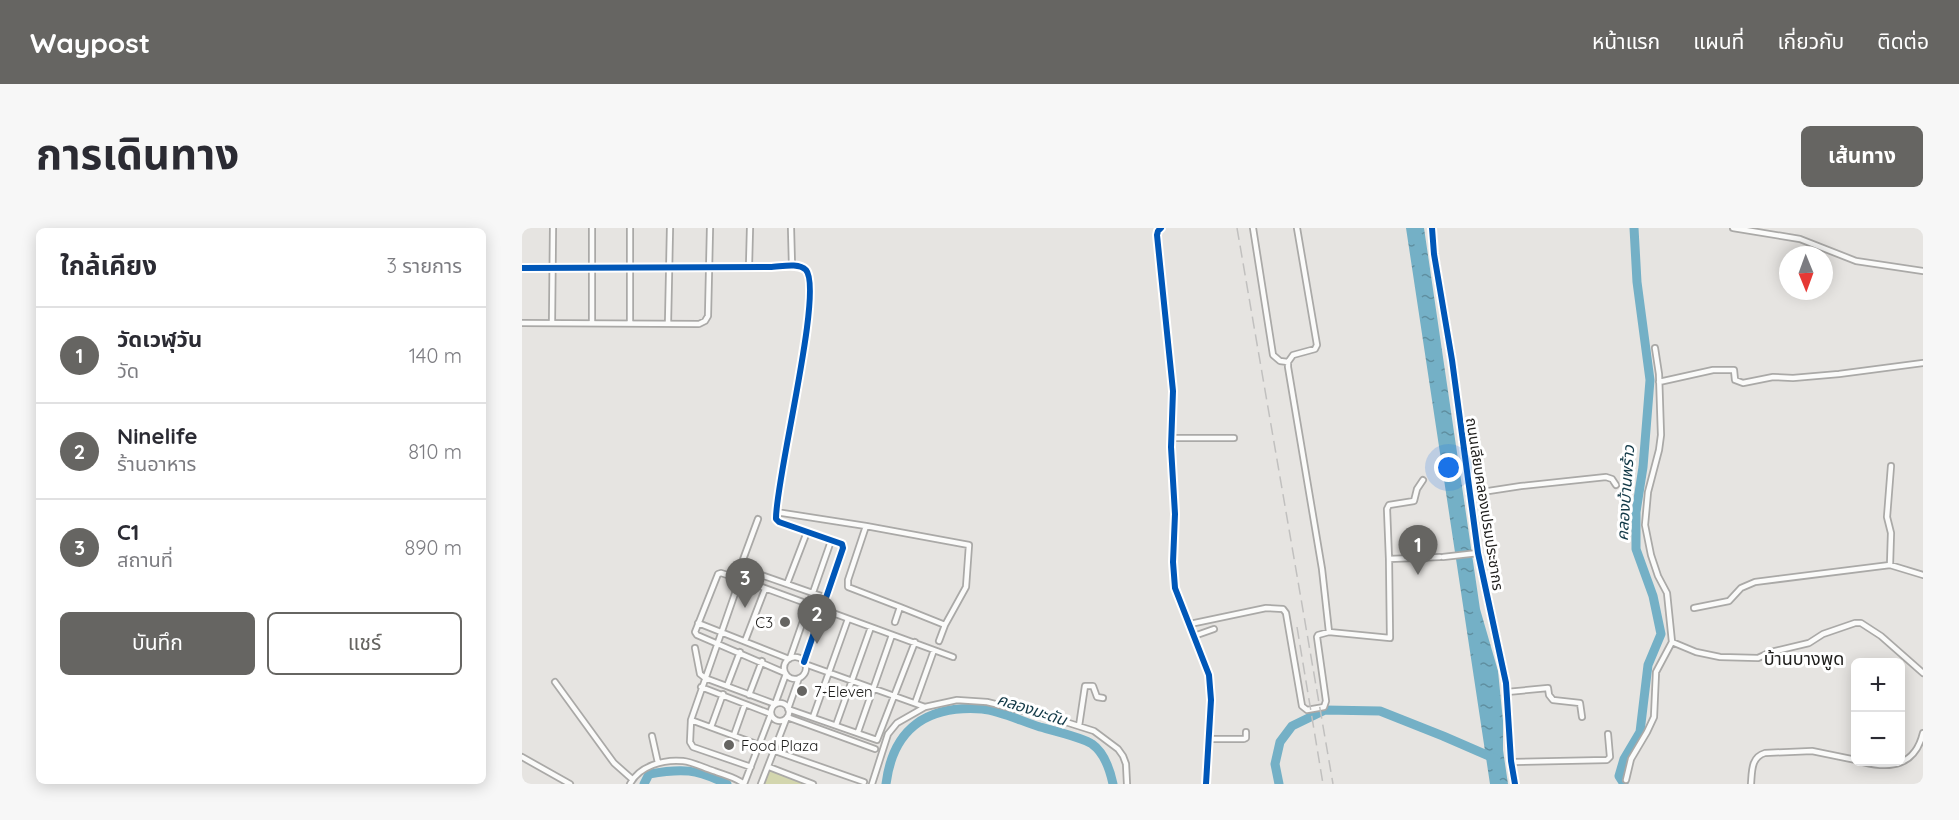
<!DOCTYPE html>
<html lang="th">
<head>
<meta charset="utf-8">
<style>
  :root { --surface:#fff; --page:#f7f7f7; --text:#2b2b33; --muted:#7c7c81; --line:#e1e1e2; --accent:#666562 }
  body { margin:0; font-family:Quicksand,"Noto Sans Thai",sans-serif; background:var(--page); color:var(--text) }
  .controls { position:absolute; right:18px; bottom:18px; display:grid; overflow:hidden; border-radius:9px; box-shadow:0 3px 15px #0003 }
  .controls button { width:54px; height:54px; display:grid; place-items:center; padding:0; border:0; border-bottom:2px solid var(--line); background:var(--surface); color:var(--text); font:30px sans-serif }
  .compass { position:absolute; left:1257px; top:18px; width:54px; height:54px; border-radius:50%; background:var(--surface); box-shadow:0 3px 15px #0003; rotate:179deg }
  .you { position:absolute; left:927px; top:240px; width:21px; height:21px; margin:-15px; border:4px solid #fff; border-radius:50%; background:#1a73e8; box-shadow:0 0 0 9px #1a73e833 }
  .badge { display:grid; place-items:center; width:39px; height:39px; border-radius:50%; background:var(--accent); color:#fff; font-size:20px; font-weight:700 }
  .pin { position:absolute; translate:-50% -50px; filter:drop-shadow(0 2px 3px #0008) }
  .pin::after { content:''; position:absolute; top:32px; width:21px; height:18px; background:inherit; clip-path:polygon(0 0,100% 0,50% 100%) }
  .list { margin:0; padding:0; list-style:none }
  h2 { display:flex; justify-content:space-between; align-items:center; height:78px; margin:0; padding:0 24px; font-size:26px }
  h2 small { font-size:20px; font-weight:400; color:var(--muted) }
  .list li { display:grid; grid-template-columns:39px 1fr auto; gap:18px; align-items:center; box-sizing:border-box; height:96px; padding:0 24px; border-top:2px solid var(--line) }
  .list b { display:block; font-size:22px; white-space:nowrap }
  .list p { margin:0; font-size:20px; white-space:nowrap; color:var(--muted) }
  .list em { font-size:20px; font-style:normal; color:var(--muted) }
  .actions { display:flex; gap:12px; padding:18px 24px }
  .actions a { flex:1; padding:14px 0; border:2px solid var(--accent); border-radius:9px; text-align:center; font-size:21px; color:var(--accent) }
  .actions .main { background:var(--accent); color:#fff }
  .map { position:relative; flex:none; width:1401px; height:556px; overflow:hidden; border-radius:9px }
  header { display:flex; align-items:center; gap:36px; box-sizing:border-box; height:84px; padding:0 30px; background:var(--accent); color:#fff }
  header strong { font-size:28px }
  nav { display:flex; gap:33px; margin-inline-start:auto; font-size:21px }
  .intro { display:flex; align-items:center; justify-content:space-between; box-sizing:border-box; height:144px; padding:0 36px }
  h1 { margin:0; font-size:42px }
  .button { padding:15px 27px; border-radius:9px; background:var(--accent); color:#fff; font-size:21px; font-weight:700 }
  main { display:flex; gap:36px; padding:0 36px }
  aside { flex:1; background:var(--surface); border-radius:9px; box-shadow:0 3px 15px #0003 }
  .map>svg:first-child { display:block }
</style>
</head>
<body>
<header>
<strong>Waypost</strong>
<nav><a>หน้าแรก</a><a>แผนที่</a><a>เกี่ยวกับ</a><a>ติดต่อ</a></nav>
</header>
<div class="intro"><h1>การเดินทาง</h1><a class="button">เส้นทาง</a></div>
<main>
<aside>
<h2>ใกล้เคียง<small>3 รายการ</small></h2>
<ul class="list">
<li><span class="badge">1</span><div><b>วัดเวฬุวัน</b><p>วัด</p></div><em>140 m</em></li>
<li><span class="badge">2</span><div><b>Ninelife</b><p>ร้านอาหาร</p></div><em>810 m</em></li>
<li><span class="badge">3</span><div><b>C1</b><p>สถานที่</p></div><em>890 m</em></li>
</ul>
<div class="actions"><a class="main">บันทึก</a><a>แชร์</a></div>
</aside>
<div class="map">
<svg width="1401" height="556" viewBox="0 0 1401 556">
  <defs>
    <pattern id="water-ripples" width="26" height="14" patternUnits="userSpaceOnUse" patternTransform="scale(1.5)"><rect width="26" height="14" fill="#74b0c6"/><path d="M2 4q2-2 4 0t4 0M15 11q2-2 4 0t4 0" fill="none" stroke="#5f8fa0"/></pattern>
  </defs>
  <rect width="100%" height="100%" fill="#e6e4e1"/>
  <path fill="#d3d6ae" d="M249,541l39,15h-46z"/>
  <path fill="url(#water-ripples)" d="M884,0h18l56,381 18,62 5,50v29l5,34h-18z"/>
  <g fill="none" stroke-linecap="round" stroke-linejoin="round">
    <path stroke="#74b0c6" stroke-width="9" d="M122,556l5,-10c34,-6 47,-5 78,10
      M364,556c7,-56 41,-79 96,-75 19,2 39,12 58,18 11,3 44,11 52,17 13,9 18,26 21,40
      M757,556l-4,-20 5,-22 12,-16 33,-16 55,1 63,25 53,23
      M1102,556l-5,-8 5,-17 16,-27 8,-67 13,-31 -8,-38 -17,-47v-37l7,-45 7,-87 -13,-98 -3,-54"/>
    <g stroke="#aaa9a7" stroke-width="8">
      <path id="minor" d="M70,0v95
        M269,0l1,38
        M639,0l-3,3 -1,4 16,156 -2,56 4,67 -2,48 2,26 34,87 2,25 -5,84
        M731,0l20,127 7,6 8,1
        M775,0l20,117 -2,4 -22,6 -5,7v5l34,202 7,63
        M1211,0l67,11 56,22 67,10
        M227,38l1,-38
        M0,40l248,-1c10,0 28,-5 36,3 18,20 -31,211 -30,249l3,3 63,22 1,4 -39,114
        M0,95l177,1 6,-3 3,-5 2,-88
        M30,95l1,-95
        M108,95v-95
        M146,96l2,-96
        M1137,154l54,-12h21l1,10 8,3 30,-6 20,1 46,-4 84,-11
        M649,210h63
        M947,266l52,-8 85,-9 6,2 4,6
        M254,284l90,14
        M236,291l-17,46 3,4 83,29
        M921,329l35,-4
        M867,331l-2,-50 2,-4 25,-4 3,-12 6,-9
        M1368,337l1,-32 -4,-16 4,-51
        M218,351l-49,141 -1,22 3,5 58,20
        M265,356l20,-52
        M1172,380l35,-7 12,-13 14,-6 135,-17 33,10
        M373,394l5,-15 -52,-20v-7l18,-54 103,19 -3,42 -21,38 -45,-18
        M176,395l91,36
        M668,396l76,-16 17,1 3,4 16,93 5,4 17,-3 2,-6 -9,-64 1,-2 11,-3 61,6 -1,-79 51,-2
        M672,408l20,-7
        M223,413l20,-52
        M417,413l6,-16
        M1150,414l24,10 24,5 38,1 13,-6 38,-9 14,-9 32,-11h6l20,13 42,37
        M173,420l5,26 5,4 70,26 11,-30
        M262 440a11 11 0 1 1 22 0a11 11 0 1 1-22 0Z
        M268,430l41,-117
        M283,436l120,43
        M263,445l-88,-38 -2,-3 23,-58 3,-1 19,6 213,78
        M277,450l-11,31 89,31 38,-98
        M33,454l59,81 18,16
        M205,458l13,-34
        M179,459l70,27 -27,70
        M985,464l41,-4 1,7 4,5 27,3 2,14
        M227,467l13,-34
        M393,475l19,-53
        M249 484a9 9 0 1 1 18 0a9 9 0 1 1-18 0Z
        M291,489l35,-98
        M169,492l68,25
        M314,497l35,-98
        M557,498l6,-40h8l4,11 6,1
        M189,499l12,-33
        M336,504l34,-97
        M212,507l11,-31
        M130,508l6,27
        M687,511h35l2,-1v-6
        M253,523l89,31
        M0,529l48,27
        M990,534l95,-2 3,-3 -2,-23
        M1341,534c28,7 52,4 60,-29
        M247,539l44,17
        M1104,552l5,-21 16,-27 7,-15 2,-45 16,-30 -5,-49 -9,-17 -7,-21 -6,-30 3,-33 11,-42 2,-15 -2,-61 -4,-26
        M108,556c9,-18 34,-25 53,-23 10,1 21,7 31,10 10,4 21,6 30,13
        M239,556l26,-67 88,32
        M350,556l16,-50 9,-11 28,-16 32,-7 30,2 66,16 41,13 24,18 5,7 3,8 1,20
        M1229,556c1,-13 0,-27 14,-31l47,-2 44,9"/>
    </g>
    <g stroke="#aaa9a7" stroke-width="9">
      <path id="tertiary" d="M910,0l2,26 18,106 26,193 28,130 5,78 4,23"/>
    </g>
    <use href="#minor" stroke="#fbfbfa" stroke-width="4.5"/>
    <use href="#tertiary" stroke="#fbfbfa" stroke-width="6"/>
    <path stroke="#c1c0bf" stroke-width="1.5" stroke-dasharray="12 6" stroke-linecap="butt" d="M715,0l96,556
      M775,399l26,157"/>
    <g stroke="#fff" stroke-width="10">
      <path id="cycleway" d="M639,0l-3,3 -1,4 16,156 -2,56 4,67 -2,48 2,26 34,87 2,25 -5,84
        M910,0l2,26 18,106 26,193 28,130 5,78 4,23
        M0,40l248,-1c10,0 28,-5 36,3 18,20 -31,211 -30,249l3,3 63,22 1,4 -39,114"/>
    </g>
    <use href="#cycleway" stroke="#0057b8" stroke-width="6"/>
  </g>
  <g fill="#666562" stroke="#fff" stroke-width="2">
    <circle cx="263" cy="394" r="6"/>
    <circle cx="280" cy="463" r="6"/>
    <circle cx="207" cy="517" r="6"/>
  </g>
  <g text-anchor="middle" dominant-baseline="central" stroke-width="6" stroke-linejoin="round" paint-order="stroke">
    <g font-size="15" fill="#21201e" stroke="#fff">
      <text transform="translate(963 276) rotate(81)">ถนนเลียบคลองเปรมประชากร</text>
    </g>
    <g font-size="15" fill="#21201e" stroke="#fff" text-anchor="start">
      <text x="251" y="394" text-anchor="end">C3</text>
      <text x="292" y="463">7-Eleven</text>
      <text x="219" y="517">Food Plaza</text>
    </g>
    <g font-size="16" font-style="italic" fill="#123947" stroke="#fff">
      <text transform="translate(1103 265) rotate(-86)">คลองบ้านพร้าว</text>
      <text transform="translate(510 481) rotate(18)">คลองมะดัน</text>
    </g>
    <g font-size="18" fill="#21201e" stroke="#fff">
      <text x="1282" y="430">บ้านบางพูด</text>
    </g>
  </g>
</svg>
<div class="controls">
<button>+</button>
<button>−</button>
</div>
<svg class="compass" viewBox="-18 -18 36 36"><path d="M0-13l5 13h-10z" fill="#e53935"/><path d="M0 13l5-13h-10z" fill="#7c7c81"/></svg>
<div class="you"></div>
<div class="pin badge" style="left:896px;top:347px">1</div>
<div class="pin badge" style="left:295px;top:416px">2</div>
<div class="pin badge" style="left:223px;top:380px">3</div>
</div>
</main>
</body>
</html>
